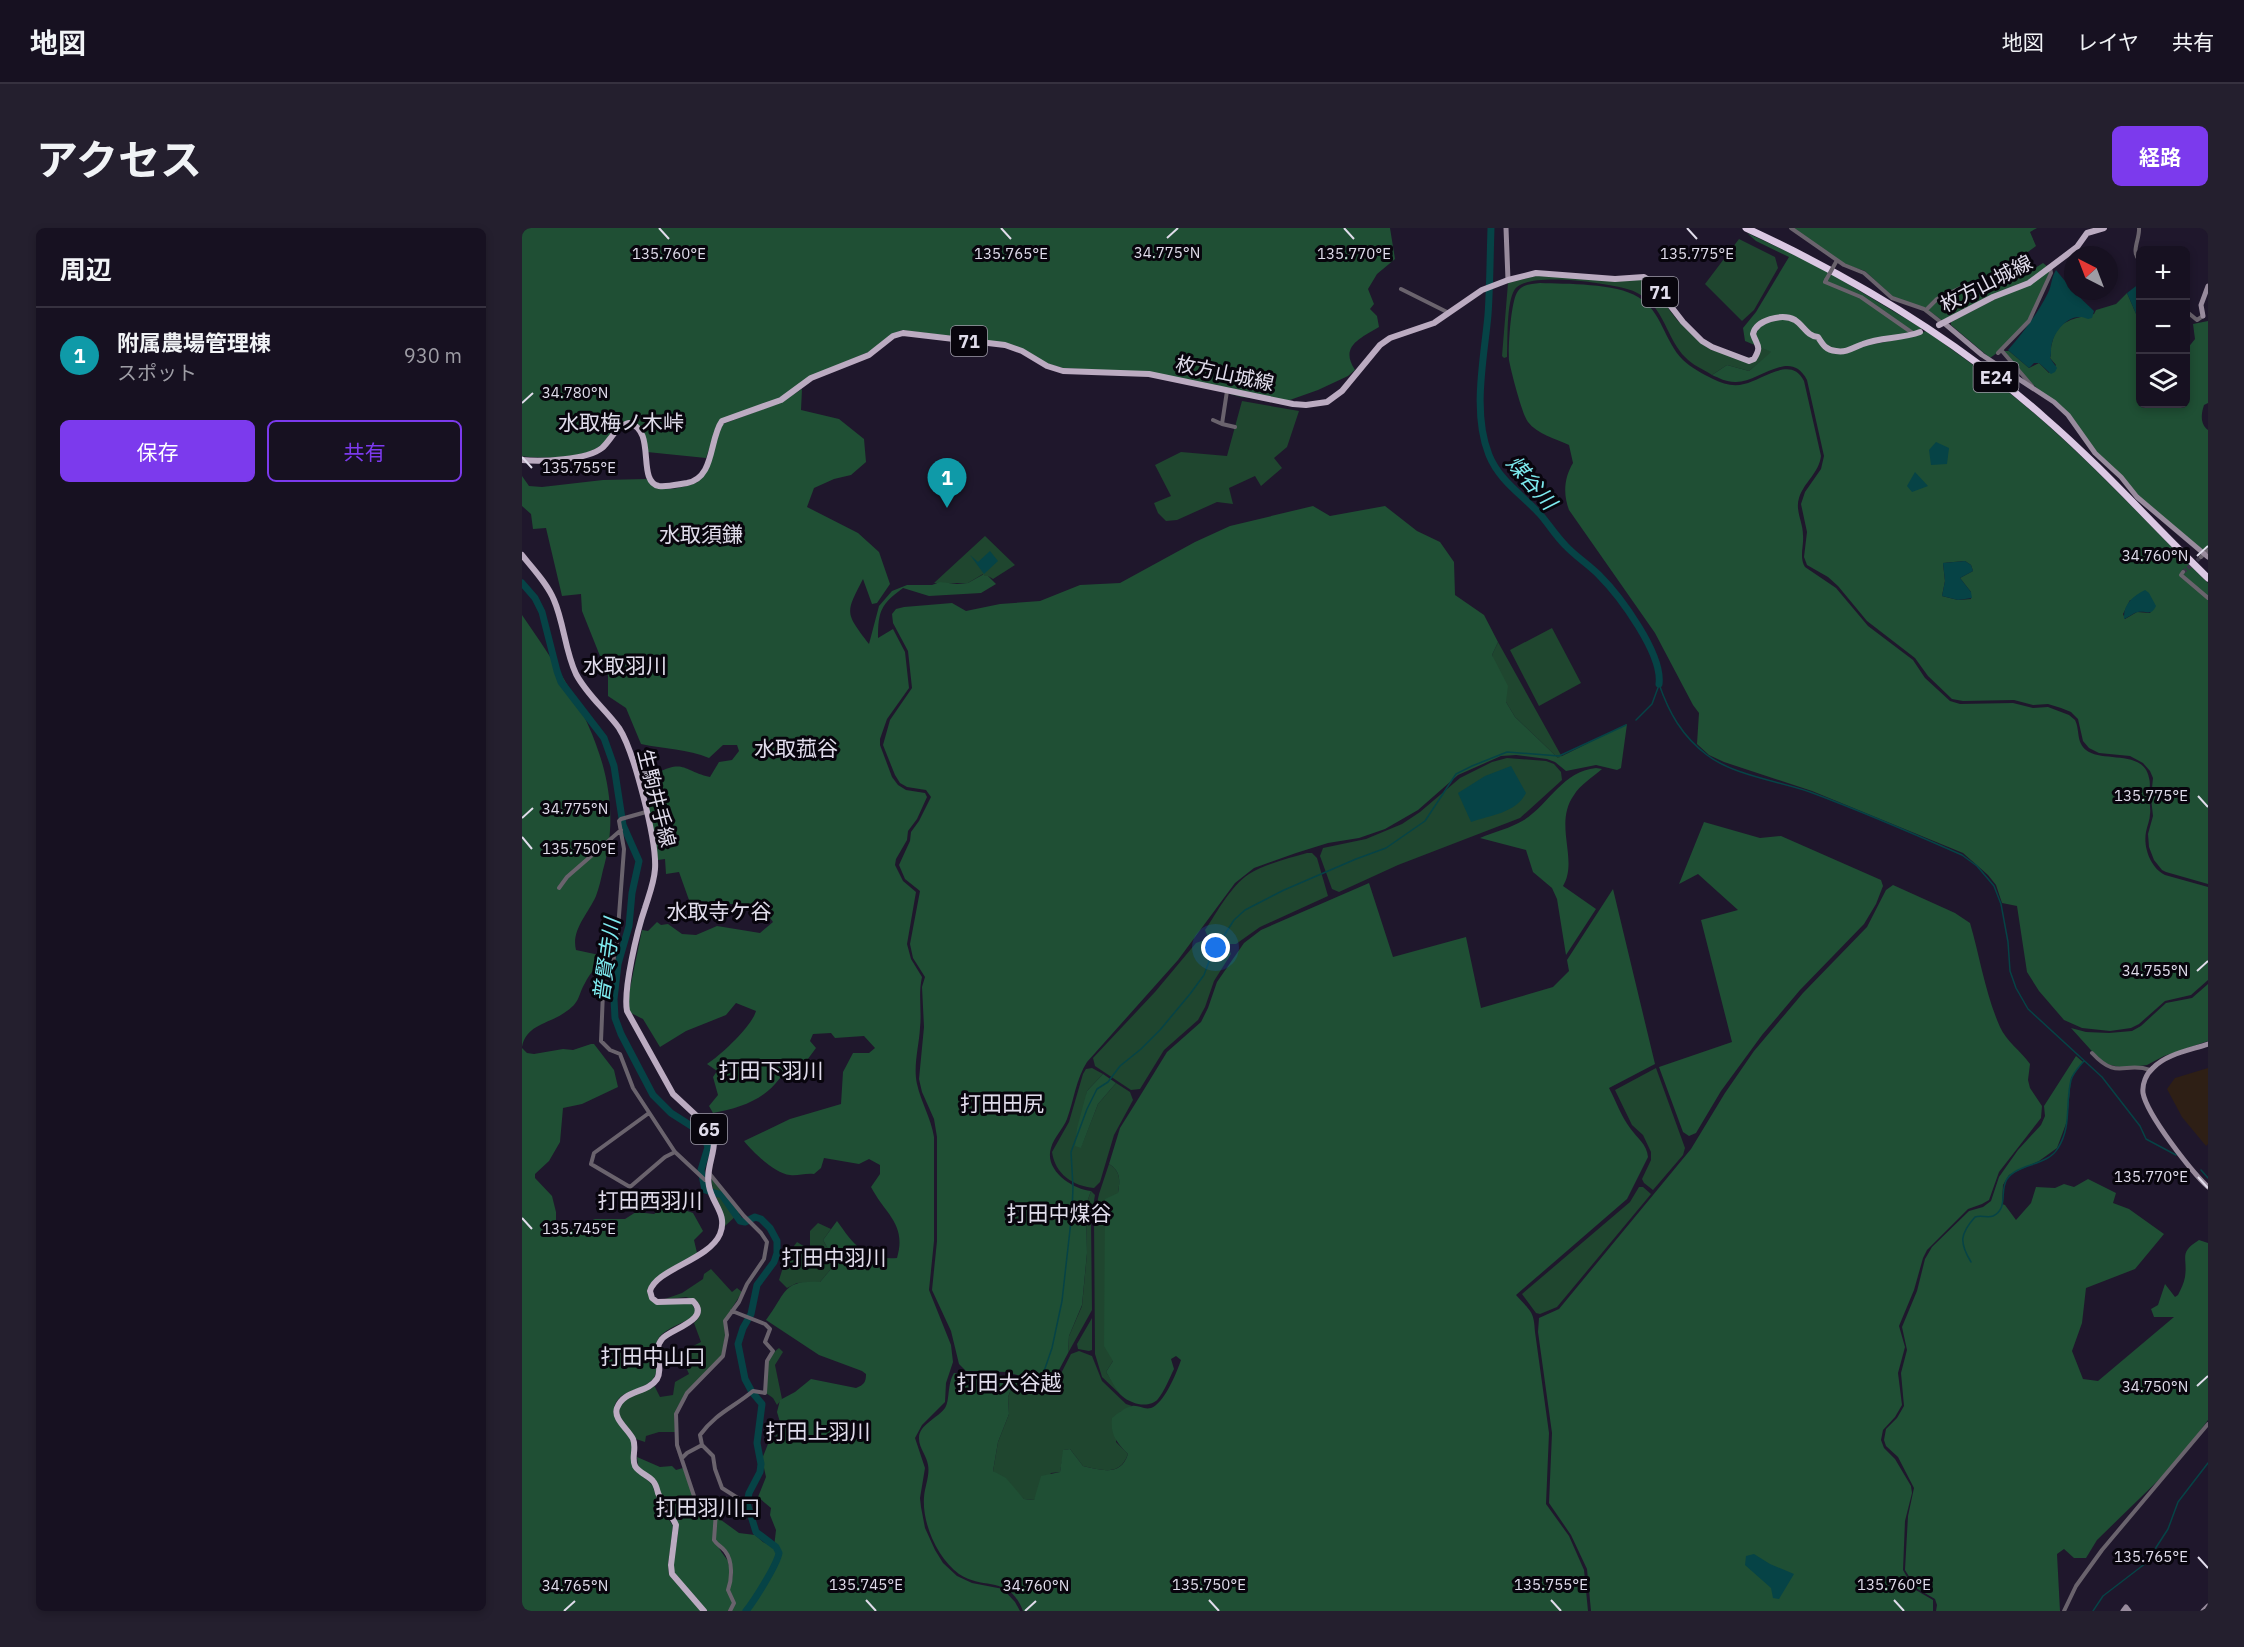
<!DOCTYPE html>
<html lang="ja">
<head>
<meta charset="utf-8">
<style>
  :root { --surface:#171121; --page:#241f2e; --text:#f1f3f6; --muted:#9e9da5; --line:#36313f; --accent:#7c3aed }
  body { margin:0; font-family:"IBM Plex Sans","Noto Sans JP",sans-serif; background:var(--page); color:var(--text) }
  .controls { position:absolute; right:18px; top:18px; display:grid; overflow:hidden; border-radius:9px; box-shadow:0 3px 9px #0003 }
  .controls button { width:54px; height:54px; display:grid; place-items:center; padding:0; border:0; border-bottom:2px solid var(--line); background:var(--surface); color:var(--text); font:30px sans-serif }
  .compass { position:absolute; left:1542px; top:18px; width:54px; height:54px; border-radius:50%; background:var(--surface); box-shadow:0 3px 9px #0003; rotate:318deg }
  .you { position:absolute; left:694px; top:720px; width:21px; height:21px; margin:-15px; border:4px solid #fff; border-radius:50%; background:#1a73e8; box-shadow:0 0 0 9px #1a73e833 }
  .badge { display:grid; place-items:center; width:39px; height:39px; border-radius:50%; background:var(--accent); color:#fff; font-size:20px; font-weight:700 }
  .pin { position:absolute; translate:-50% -50px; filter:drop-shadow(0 2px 3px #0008) }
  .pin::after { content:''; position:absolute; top:32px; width:21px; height:18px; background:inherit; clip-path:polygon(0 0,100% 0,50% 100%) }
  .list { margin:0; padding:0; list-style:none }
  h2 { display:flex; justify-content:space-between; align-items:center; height:78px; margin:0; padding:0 24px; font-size:26px }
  h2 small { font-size:20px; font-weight:400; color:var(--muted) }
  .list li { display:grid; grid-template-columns:39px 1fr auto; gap:18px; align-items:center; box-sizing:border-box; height:96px; padding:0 24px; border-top:2px solid var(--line) }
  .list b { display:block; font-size:22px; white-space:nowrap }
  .list p { margin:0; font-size:20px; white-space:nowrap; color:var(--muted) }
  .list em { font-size:20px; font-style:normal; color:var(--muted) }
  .actions { display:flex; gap:12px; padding:18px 24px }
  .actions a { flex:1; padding:14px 0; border:2px solid var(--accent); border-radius:9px; text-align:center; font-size:21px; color:var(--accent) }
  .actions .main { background:var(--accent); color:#fff }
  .icon { flex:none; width:33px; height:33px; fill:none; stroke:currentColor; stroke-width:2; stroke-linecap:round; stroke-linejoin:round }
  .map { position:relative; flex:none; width:1686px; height:1383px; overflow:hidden; border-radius:9px }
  header { display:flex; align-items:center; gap:36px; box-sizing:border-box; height:84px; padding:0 30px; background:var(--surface); border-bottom:2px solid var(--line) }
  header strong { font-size:28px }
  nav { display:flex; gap:33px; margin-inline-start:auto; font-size:21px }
  .intro { display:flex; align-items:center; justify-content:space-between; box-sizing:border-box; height:144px; padding:0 36px }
  h1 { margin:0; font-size:42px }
  .button { padding:15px 27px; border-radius:9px; background:var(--accent); color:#fff; font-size:21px; font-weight:700 }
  main { display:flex; gap:36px; padding:0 36px }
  aside { flex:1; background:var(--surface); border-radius:9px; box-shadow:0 3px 9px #0003 }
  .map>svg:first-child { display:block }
</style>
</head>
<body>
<header>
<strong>地図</strong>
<nav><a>地図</a><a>レイヤ</a><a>共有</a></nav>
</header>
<div class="intro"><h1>アクセス</h1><a class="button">経路</a></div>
<main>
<aside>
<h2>周辺<small></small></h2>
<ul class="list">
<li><span class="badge" style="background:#0f9aa8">1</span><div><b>附属農場管理棟</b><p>スポット</p></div><em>930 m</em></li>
</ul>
<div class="actions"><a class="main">保存</a><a>共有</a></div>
</aside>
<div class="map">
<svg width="1686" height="1383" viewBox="0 0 1686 1383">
  <rect width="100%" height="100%" fill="#1f172c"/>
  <path fill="#2e1f15" d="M1686,840v76l-2,2 -24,-29 -15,-28 8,-11z"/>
  <path fill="#1f462f" d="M1217,11l36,18 3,11 -24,42 -12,11 -37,-37z
    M1014,48l108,3 6,5 27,36 24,23 10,7 45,9 5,-12 11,5 -23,19 -22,-6 -15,10c-9,-6 -20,-10 -27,-18 -16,-16 -20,-42 -37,-57 -6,-5 -13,-9 -21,-11 -20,-6 -98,-18 -112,0 -9,13 -7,51 -8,68l-3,1 -2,-2 6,-73z
    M720,173l57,10 -12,36 -13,11 8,10 -21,18 -6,-10 -26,12 4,16 -16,-2 -40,18 -11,1 -8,-8 -4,-10 17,-7 -16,-31 26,-13 46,4z
    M463,308l30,29 -22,14 -5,-3 -4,1 -1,-3 -15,9h-34z
    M1030,400l29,55 -42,23 -29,-56z
    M976,414l64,115 -4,1 -43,-41 -9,-15 -14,-47z
    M985,530l39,3 8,3 7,8 1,8 -42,38 -122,47 -59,27 -7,-3 -12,-33 3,-8 43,-9 36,-15 18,-12 40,-34 32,-16z
    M785,625h5l5,5 11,38 -68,31 -24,17h-7l-22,-9 -2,-5c13,-19 25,-43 44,-56 16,-10 40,-16 58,-21z
    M685,711l21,8 3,7 -17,27 -9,26 -7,13 -34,30 -24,39 -9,1 -36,-24 -2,-8 62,-66 41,-49z
    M570,840l11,6 -16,17 -6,56 17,-43 18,-21 14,9 3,8 -19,35 -14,47 -6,6c-21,-2 -39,-14 -42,-36l17,-30 14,-48 3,-5z
    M1134,840l29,80 -2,7 -30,35 -9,-7 -2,-4 9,-19v-8l-8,-17 -11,-10 -17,-35z
    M587,936c12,7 11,17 9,29l-5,168 -7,11 16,24 -20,-19 -7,-23 -1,-136 5,-24z
    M189,949l29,35 -16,15c1,-19 -12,-31 -13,-50z
    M1117,959h4l8,7 -94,113 -17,7 -4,-1 -14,-19 108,-92z
    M569,963l4,4 -4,23 1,92 -24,43 1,-17 13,-30 5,-53 -1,-48z
    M296,995l13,6 -8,11 13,23 -16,19 -23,1 -10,5 -8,-8 6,-19 8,-5 1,-10 3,-4 13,8v-19z
    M189,1041l21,23 5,-4 5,4 -18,29 1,14 -3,21c-14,15 -40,37 -47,57 -1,5 0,13 0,19h-16l-13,4 -1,6 -9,-3 -17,-24c-1,-18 22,-24 35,-30l6,12 13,-2 2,-13 14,-8 -5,-11 3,-14 14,-7 -7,-19c8,-7 9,-14 3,-22l-11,-4 -24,3 20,-7 21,-14 1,-5z
    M570,1090v32l-3,1 -11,-2 -1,-5z
    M257,1120l4,4 -8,13 7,34 -5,6 -4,-7 -7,-5c1,-19 -3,-33 13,-45z
    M557,1123l13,5 10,25 24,23 6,2 -12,6 -4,30 12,12c-8,23 -27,16 -45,12l-13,-17 -6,1 -4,22 -9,1 -17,27 -10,-1 -31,-28 5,-29 11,-28 -1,-17 7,-18c11,5 25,19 37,12l19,-37z"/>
  <path fill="#1f4f34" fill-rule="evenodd" d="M0,0h868l5,31 -18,15 -9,15 6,15 -4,5 7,7 2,11c-18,11 -40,19 -24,43l-7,6 -30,14 -31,11 -46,-4 -56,-16 -68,-10 -54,-3 -18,-5 -18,-12 -21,-8 -104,-13 -12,5 -19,16 -53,22 -38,25 -62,25 -12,35 -59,-6c-2,-14 -2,-27 -17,-31 -12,10 -23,22 -37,29 -16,8 -54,9 -71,6z
    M1271,0h244l-7,4 6,14 -22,16 5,16 24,-15 5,4 -14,11 -91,43 -18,-13 -32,-11 -28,-26 -21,-7z
    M1225,5l71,33 105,63c-15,6 -77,25 -91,20 -14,-6 -28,-22 -40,-32l-38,9 3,20 -12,-5 -2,-13 13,-16 33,-55 -33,-16z
    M1528,43l-22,49 -27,30 -11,8 -39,-33v-3z
    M1018,55c26,1 76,0 98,14 24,14 26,44 45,63 7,7 20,14 30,19 10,5 21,8 31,5 19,-4 47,-29 60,-3l17,75c-2,17 -17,26 -22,42 -4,13 4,24 4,37 1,11 -4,22 2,32l31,21 32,38 45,34 12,18 25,23 10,3 53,-1 20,5 15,-1 21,8 6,5c5,10 1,22 11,30 16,13 58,-1 63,28 2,6 0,12 0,18 0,6 2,12 1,18 0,6 -3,12 -4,18 -3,16 5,36 19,43l43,12v93l-17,15 -26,6 -26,23 -8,4 -21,3 -28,-3 -18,-8 -25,-29 -12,-19 -10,-66 -15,-3 -6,-18 -8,-10 -25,-22 -151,-62 -88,-29 -15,-7 -12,-11 2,-31 -6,-8 -38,-72 -86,-123c-6,-16 -5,-32 4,-47l-4,-18c-13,-6 -32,-11 -41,-23 -6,-8 -17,-51 -19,-62 -1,-13 2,-61 9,-69 5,-7 14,-7 22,-8z
    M1605,65l13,30v81h46v-59l1,4 8,-10 -2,-15 15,-3v82l-4,2c-3,9 -4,19 4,25v118l-4,3 -53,-43 -55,-56 -19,-27 -52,-48 -21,-26h5l20,17 10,-5 10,10 7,-8 -6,-7c2,-6 0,-9 2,-15 6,-24 22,-24 42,-29l2,-4 20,-6z
    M1261,91c19,2 36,21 50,33l78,-15 15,-6c40,28 79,57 116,89 58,51 111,109 166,163v301l-42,-12 -4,-2 -8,-10 -5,-13 -1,-13 5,-18 -2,-18 2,-20 -3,-7 -7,-8 -13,-7 -31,-3 -10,-5 -6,-7 -5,-22 -7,-7 -10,-4 -13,-4 -15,1 -19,-5 -51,1 -11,-2 -24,-23 -13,-18 -48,-37 -29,-35 -10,-9 -21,-12 -3,-8 3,-25 -6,-28 4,-12 16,-23 3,-13 -17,-76c-17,-33 -48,3 -72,2 -9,0 -16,-4 -23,-7l15,-10 22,6 22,-19 -11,-5 -5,-11 6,-12zM1443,333l6,4 2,6 -13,7 11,14v7l-13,1 -16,-4 3,-15 -2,-18zM1608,372l25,6 -5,7 -13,-1 -12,7 -2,-5z
    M280,161l-1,21 38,9 25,20 2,23 -15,13 -17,4 -20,9 -7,19 51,26 21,19 11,32 -13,19 -5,1 -9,-25c-18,35 -18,33 6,65l10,-38 13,-15 15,-6h25l8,-3 17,2 11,-1 16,-9v2h4l8,8 -15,9 -52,3 -26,-8c-22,16 -25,23 -25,50l15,-9 12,23 4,36 -22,31 -7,20v6l12,32 6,8 8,5 19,3 2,4 -10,22 -9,12 -1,9 -11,19 -1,6 8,16 13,11 -9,52 4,15 11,18c-4,17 0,34 -2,51 -1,18 -7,38 -3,56 4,18 14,34 17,53v104l-5,49 22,55 2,17 -7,21 -1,19 -23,23 -7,13 10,30 -5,30 1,9 4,21 10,22 8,13 14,13 15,7 31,6 12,13 5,9h-289l4,-8 -6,-13c10,-28 -4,-27 -13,-48 -2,-7 1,-18 1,-25l22,16 16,2 8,7 11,5 2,-17 -6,-15 1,-7 -13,-11 8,-20 -4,-18 6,-15 14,-15 -5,-17 3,-12 15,-8 16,-13 45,9c8,-3 10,-6 10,-14l-4,-3 -43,-16 -53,-35c21,-27 15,-40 54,-38l16,-19 -13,-23 14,-19c18,25 27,39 60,37 10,-34 -12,-44 -26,-71l9,-13v-9l-11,-6 -10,5 -35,-6 -3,10 -7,6c-9,-1 -16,2 -24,1 -16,-2 -37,-23 -46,-34l46,-22 51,-15 2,-32 10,-19h16l6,-5 -11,-12 -29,2 -4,-5 -18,1 -3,7 6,7 -17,23 -3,8 -16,-1c-16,22 -40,30 -67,35l-4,-7 9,-11 -5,-18 4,-6 -10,-7c14,-9 45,-38 49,-53l-20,-8 -10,12 -40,16 -26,16 -17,-28 -14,-7 -1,-14 14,-68 6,1 9,-9 4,3 7,-1 14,10 14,1 21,-9 43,7 13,-11 -11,-15 -73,-7 -10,-28 -13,2 -1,-15 -7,1 -11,-54 10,-3v-30c28,-14 26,-2 53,4l9,-15 13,-2 7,-9 -2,-6h-14l-14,13c-21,-9 -45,-9 -68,-14l-15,-36 -18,-12v-20l-26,-65 -1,-17 -19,2 -16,-68 -13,1 -2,-15 -9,-8v-30l7,10 13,1 61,-7 44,-1c10,15 33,10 48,4l3,-1 25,-58 59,-22z
    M791,278l17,10 55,-10 32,25 23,11 14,20 1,33 29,20 14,27 -6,13 16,31 -2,16 9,15 43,41 69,-34 -6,44 -4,2 -21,-5 -30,6 -11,-9 -8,-3 -31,-4 -15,1 -43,19 -40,35 -33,19 -26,9 -31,5 -32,10 -42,15 -19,15 -57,77 -91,102c-11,17 -13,38 -20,57 -4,10 -13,18 -16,29 -7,22 21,41 40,43l-5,14 1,48 -5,52 -13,31 -1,17 -18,34 -8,2 -25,-14 -10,-3 -41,-1 -7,-7 -8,-33 -19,-41 5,-49v-104l-3,-18 -12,-27 -3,-13 5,-52 -2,-40 3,-10 -12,-19 -3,-14 10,-53 -15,-12 -6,-14 11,-24 1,-9 8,-11 12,-24 -5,-7 -19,-3 -7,-4 -5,-8 -12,-30 7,-25 22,-32 -4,-37 -15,-28 -1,-9 4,-5 8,-2 48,-4 14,8 34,-7 40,-3 40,-16 40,-2 75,-41 35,-16z
    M0,387c52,75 109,160 81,255 -2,9 -4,18 -7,26 -8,18 -25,34 -20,54l28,6c-6,9 -14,17 -19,27 -8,14 -4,19 -21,30 -16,11 -38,12 -42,34z
    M1074,540l6,1c-9,8 -22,16 -28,26 -21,29 5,65 -11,91l33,23 -30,46 -9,-56 -5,-11 -19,-16 -7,-22 -46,-12c14,-6 31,-10 44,-18 26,-17 39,-49 72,-52z
    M1182,594l56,16 21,-2 100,44 2,6 -7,18 -12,20 -64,66 -38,45 -41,56 -25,42 -7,3 -6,-4 -24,-65 73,-25 -31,-122 37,-10 -40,-36 -19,10z
    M847,655l24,74 73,-20 15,71 72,-21 16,-16 -2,-11 46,-71 42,175 -46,24c7,13 12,28 21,40 7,10 17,16 18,29l-21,42 -111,96c14,16 18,15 19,37l14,101 -3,71 23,32 15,34 4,41h-565c-14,-37 -39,-20 -64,-37 -22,-16 -37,-51 -35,-77 1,-11 6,-22 4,-32 -1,-9 -9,-17 -9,-26 -1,-14 19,-21 26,-31 5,-7 2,-24 9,-35l20,3 25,-1 16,4 -7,18 1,17 -11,28 -5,29 13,7 18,21 10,1 7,-24 19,-4 3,-22 7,-1 13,17c18,4 38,11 45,-12 -11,-11 -18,-19 -16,-36 5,-4 13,-11 20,-12 7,-1 12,4 19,2 13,-4 26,-36 30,-48l-5,-4 -5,3 3,10c-5,10 -9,21 -16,30 -9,10 -27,5 -36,-3 -6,-6 -11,-16 -16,-24l7,-11 -9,-15 1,-147 13,-6c2,-12 3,-22 -9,-29l11,-36 20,-32 27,-44 34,-30 7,-14 9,-26 27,-39 17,-13z
    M1371,657l62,28 15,10c10,34 15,70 30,104 6,14 21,24 30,37l-2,16 2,8 12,18 -1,12 -42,54 -10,28 -7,4 -14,5 -41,41 -4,8 -9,32 -15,36 6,21 -7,26 4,32 -7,12 -12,13 -2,10 3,8 11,11 16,27 1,7 -7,28 -2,49 11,19 19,11v11h-342l-4,-42 -16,-34 -22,-32 3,-70 -14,-101 1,-14 20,-9 132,-160 34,-56 29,-42 49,-58 64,-66 19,-37z
    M1686,756v57l-44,15 -17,9 -23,3 -18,-4 -7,-5 -28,-31 15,4 23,1 23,-2 9,-5 25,-23 26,-5z
    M69,816h3l20,26 4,17 -36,17 -19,4 -3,34 -11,19 -14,13v4l17,18 4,16v15l13,3 26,-11h30l11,-7 18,2 10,-7 9,-1 20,7 10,18 -9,9 3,13c-14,9 -46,22 -50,38l9,13h36l4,8 -3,5c-10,6 -29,12 -35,22 -7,12 4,31 -6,41 -11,12 -35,9 -38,29 -2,12 12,22 17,32 4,10 5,22 7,32l13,10 11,26 11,17 -5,39 1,10 32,36h-179v-563l5,5 7,1 29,-5 10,1z
    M1554,828l7,6 -12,16 -4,43 -10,27 -18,13 -30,14 -6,10 -1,19 3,1 11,15 15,-17 5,-16 19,1 9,-4 10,3 14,-8 28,14 -3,10 16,6 35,25 -29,35 -49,19 -4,35 -10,28 11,28 15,2 76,-64h-20l-3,-8 7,-4 7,-21 10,13 3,-2c3,-6 6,-12 7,-18 3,-20 -7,-24 14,-37l9,3v177l-31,42 -80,78 -11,18h-12l-10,-9 -7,5 3,57h-124l1,-6 -2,-6 -19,-11 -11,-18 3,-54 6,-28 -16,-31 -12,-11 -2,-6 2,-11 11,-11 7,-12 -3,-33 6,-23 -5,-23 15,-36 8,-32 7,-12 37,-36 14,-4 8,-6 8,-24 19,-27 23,-25 4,-9 -1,-10z
    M581,846l13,9 -18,21 -17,44 -6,-2 2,-18 10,-37z
    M115,1229l23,10 12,-1 4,4 7,-2 11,32 15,6 5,5v31c3,4 8,6 10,10 7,11 7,26 3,38l6,13 -5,8h-22c-7,-14 -29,-27 -32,-40 -3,-15 6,-32 4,-47l-40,-59z"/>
  <path fill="#064346" d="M1534,42l17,21 21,20 -2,7 -4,1c-16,-8 -32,9 -36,24 -2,6 0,9 -2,15l7,10 -2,4 -4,2 -12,-11h-5l-5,5 -21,-18c16,-18 29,-36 40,-57 4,-8 3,-15 8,-23z
    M1618,55v40l-13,-30z
    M1414,214l13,6 -2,16 -16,1 -2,-15z
    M1393,244l13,14 -16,6 -5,-6z
    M468,323l8,10 -14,13 -14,-19 8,7z
    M1443,333l6,4 2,6 -13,7 11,14 1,6 -14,2 -16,-4 3,-15 -2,-18z
    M1623,362l4,3 7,13c-5,10 -8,5 -18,6 -5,1 -9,5 -14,7 -1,-15 9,-23 21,-29z
    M989,538l15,27c-10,20 -35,22 -55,29l-13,-29 27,-17z
    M1232,1326l16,10 24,10 -15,25 -6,-1 -2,-10 -26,-23 1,-9z"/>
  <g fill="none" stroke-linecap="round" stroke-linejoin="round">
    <path stroke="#064346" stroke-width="1.5" d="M1137,456c10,29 23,52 48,71 26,20 71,26 103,37 51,19 102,41 152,63l15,11 17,20 7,18 7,38 2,29 6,17 12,21 74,68 38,49 6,13 30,16
      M1114,492l16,-16 7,-19
      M1679,942l7,8
      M1449,1034c-12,-20 -11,-28 4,-45 6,-2 13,1 18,-1 16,-8 6,-25 14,-37 11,-16 41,-13 51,-31 14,-22 7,-44 13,-68 2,-7 8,-13 13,-19
      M517,1158l13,-38 10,-47 10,-89 1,-25 -2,-35 16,-43 10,-20 11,-7 12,-16 21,-17 19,-19 30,-36 14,-19 7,-19 23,-36 11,-10 39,-20 72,-31 30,-11 39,-27 31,-47 16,-8 35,-14 52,4 67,-31
      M1571,1383l10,-15 43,-33 22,-34 10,-27 30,-39"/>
    <path stroke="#064346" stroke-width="7" d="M969,0c-1,29 -1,58 -3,87 -4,44 -16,97 1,140 10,25 32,39 50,58 9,10 16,22 26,32 10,11 23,19 34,30 21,21 64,79 60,109
      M0,355l13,15 7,14 15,59 4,11 43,56 10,28 9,59 16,36 -7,32 -3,33 -11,38 -4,35 1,19 6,16 32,61 18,18 22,14 13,15 2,5 -7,23 4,20 17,5 18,26 5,1 10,-5 6,2 9,9 7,13v12l-3,9 -17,23 -6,29 -8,14 -5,16 7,35 7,13 10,12 -5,39 4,21 -1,8 -11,21 -2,10 9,29 20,15 3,6c-2,12 -25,48 -33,58"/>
    <path stroke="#3c3549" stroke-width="4" stroke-dasharray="4 2" stroke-linecap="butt" d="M1661,344l18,-15"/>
    <path stroke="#6a636d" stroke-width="4" d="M1269,0l53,37 20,8 28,25 32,11 18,14
      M1617,0c1,12 -9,23 1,33
      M1304,52l-1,2 36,15 53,37
      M879,61l48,24
      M1404,82l11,-11 34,-16
      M1664,83l11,9 6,-4
      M1480,123l30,35
      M1476,125l31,-32 22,-48 -1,-5
      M691,192l9,4 5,-33
      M700,196l13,3
      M1679,329l7,-7
      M1661,344l-2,3 27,23
      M124,584l-25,7 -2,2 5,28 -7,93 -4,20 -9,6 -3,73 9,9 10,4 13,34 42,64 30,28h3
      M37,660l8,-11 54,-47
      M1570,825c26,28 32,8 58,17
      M127,885l-55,40 -3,11 39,23 35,-30 10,-5
      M187,945l35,43 17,17 6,9 -3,17 -17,25 -8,18 -14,19 2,14 -4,21 -36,37 -11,21 1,31 18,54 14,6 7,7 -2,28c3,5 7,6 11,11 8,10 7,28 3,39l6,13 -4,8
      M180,1217l11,11 2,13 7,19 19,12
      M160,1230l5,-5 15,-8 -2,-10c16,-22 34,-28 53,-44l12,2 2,-32 6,-10 -8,-9 5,-13 -5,-5 -33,-13
      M1542,1383l12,-25 26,-36 106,-126"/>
    <path stroke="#988b9d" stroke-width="5" d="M984,0l2,52
      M1681,88l-2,-11 7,-19
      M1422,95l38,32 72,47 14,13 27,38 26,24 16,20 71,60
      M1686,816c-17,6 -42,10 -55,24 -7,6 -11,16 -10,25 4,22 48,78 65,94
      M1601,1383l3,-4 3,4
      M1681,1383l5,-5"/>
    <path stroke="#bbabc1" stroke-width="6" d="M1417,97l54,-28 36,-14 48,-36 10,-14 17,-5
      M0,232c19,2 65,0 80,-12 9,-8 14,-22 27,-25 28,7 7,59 30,63 9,1 20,-2 28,-3 28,-5 22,-44 35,-62l59,-21 30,-22 58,-23 24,-19 10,-3 102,12 17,6 25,15 16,5 86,3 144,30 13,1 21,-3 15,-11 38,-46 10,-7 44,-15 48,-33 26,-10 28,-7 79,6 29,-2 8,5 31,40 19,19 10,6 37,14 5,-2c8,-13 3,-13 -1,-25 3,-14 29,-21 42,-14 9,6 12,16 23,17 5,8 8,13 18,14 11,2 18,-4 27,-7 18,-7 39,-5 57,-12
      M0,327c11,14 25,28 32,45 10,23 11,51 22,74 11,21 29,35 43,54 15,23 38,113 36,141 -1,14 -6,26 -10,39 -8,23 -22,82 -18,103l46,83 28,26 13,16c2,17 -9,33 -5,50 3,18 19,28 11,48 -11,26 -64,35 -70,57l2,7 5,4 36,-1c19,19 -23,28 -31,38 -10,11 2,28 -5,40 -10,15 -33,10 -40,29 -4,11 11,21 16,31 4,9 -2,19 2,27 4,7 13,9 18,15 3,3 4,8 5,12 5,12 13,21 18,32l-5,40 1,9 32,37"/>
    <path stroke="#dbc8e3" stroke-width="7" d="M1224,0c108,50 210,111 299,190 58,50 108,107 163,160"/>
    <path stroke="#6a636d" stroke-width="4" d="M1304,52l10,-18"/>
  </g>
  <path fill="none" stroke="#e0dceb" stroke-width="2" d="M137,0l10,11M479,0l10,11M822,0l10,11M1165,0l10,11M645,10l11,-10M0,175l11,-10M0,229l10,11M1675,328l11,-10M1676,568l10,11M0,590l11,-10M0,609l10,12M1675,743l11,-10M1676,949l10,11M0,990l10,11M1675,1158l11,-10M1676,1329l10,11M344,1372l10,11M687,1372l10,11M1029,1372l10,11M1372,1372l10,11M42,1383l11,-10M503,1383l11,-10"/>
  <g text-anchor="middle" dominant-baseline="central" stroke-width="6" stroke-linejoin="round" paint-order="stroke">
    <g fill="#08050d" stroke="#9f9ca8" stroke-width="1.5">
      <rect x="1120" y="49" width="36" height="30" rx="4.5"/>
      <rect x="429" y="98" width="36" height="30" rx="4.5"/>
      <rect x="1451.5" y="134" width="45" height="30" rx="4.5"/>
      <rect x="169" y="886" width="36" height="30" rx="4.5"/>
    </g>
    <g font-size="18" font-weight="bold" fill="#e0dceb">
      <text x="1138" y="64">71</text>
      <text x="447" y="113">71</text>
      <text x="1474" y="149">E24</text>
      <text x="187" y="901">65</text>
    </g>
    <g font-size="20" fill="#e0dceb" stroke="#08050d">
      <text transform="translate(1464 55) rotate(-27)">枚方山城線</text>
      <text transform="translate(703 145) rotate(12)">枚方山城線</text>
      <text transform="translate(135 570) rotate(76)">生駒井手線</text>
    </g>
    <g font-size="21" fill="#e0dceb" stroke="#08050d">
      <text x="99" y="194">水取梅ノ木峠</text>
      <text x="179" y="306">水取須鎌</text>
      <text x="103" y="437">水取羽川</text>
      <text x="274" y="520">水取菰谷</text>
      <text x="197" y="683">水取寺ケ谷</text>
      <text x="249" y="842">打田下羽川</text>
      <text x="480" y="875">打田田尻</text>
      <text x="128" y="972">打田西羽川</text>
      <text x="537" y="985">打田中煤谷</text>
      <text x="312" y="1029">打田中羽川</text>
      <text x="131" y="1128">打田中山口</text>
      <text x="487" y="1154">打田大谷越</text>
      <text x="296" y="1203">打田上羽川</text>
      <text x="186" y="1279">打田羽川口</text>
    </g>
    <g font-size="21" font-style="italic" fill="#7eebf0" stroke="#08050d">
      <text transform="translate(1010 254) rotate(49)">煤谷川</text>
      <text transform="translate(84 732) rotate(-82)">普賢寺川</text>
    </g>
  </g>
  <g font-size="15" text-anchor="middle" fill="#e0dceb" stroke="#08050d" stroke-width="6" stroke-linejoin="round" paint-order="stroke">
    <text x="645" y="30">34.775°N</text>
    <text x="147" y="31">135.760°E</text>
    <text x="832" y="31">135.770°E</text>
    <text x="1175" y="31">135.775°E</text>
    <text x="489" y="31">135.765°E</text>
    <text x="53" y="170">34.780°N</text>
    <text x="57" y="245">135.755°E</text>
    <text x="1633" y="333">34.760°N</text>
    <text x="1629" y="573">135.775°E</text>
    <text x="53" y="586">34.775°N</text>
    <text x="57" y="626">135.750°E</text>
    <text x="1633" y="748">34.755°N</text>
    <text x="1629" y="954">135.770°E</text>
    <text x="57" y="1006">135.745°E</text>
    <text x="1633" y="1164">34.750°N</text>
    <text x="1629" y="1334">135.765°E</text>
    <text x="344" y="1362">135.745°E</text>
    <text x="687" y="1362">135.750°E</text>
    <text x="1029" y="1362">135.755°E</text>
    <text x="1372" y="1362">135.760°E</text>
    <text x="53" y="1363">34.765°N</text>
    <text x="514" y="1363">34.760°N</text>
  </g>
</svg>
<div class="controls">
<button>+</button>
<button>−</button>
<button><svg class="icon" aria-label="layers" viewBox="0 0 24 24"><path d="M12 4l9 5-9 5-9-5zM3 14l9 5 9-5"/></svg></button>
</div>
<svg class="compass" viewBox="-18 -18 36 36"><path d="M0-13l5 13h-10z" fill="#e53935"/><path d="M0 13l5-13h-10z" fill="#9e9da5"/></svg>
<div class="you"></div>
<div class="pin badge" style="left:425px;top:280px;background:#0f9aa8">1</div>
</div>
</main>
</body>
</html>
